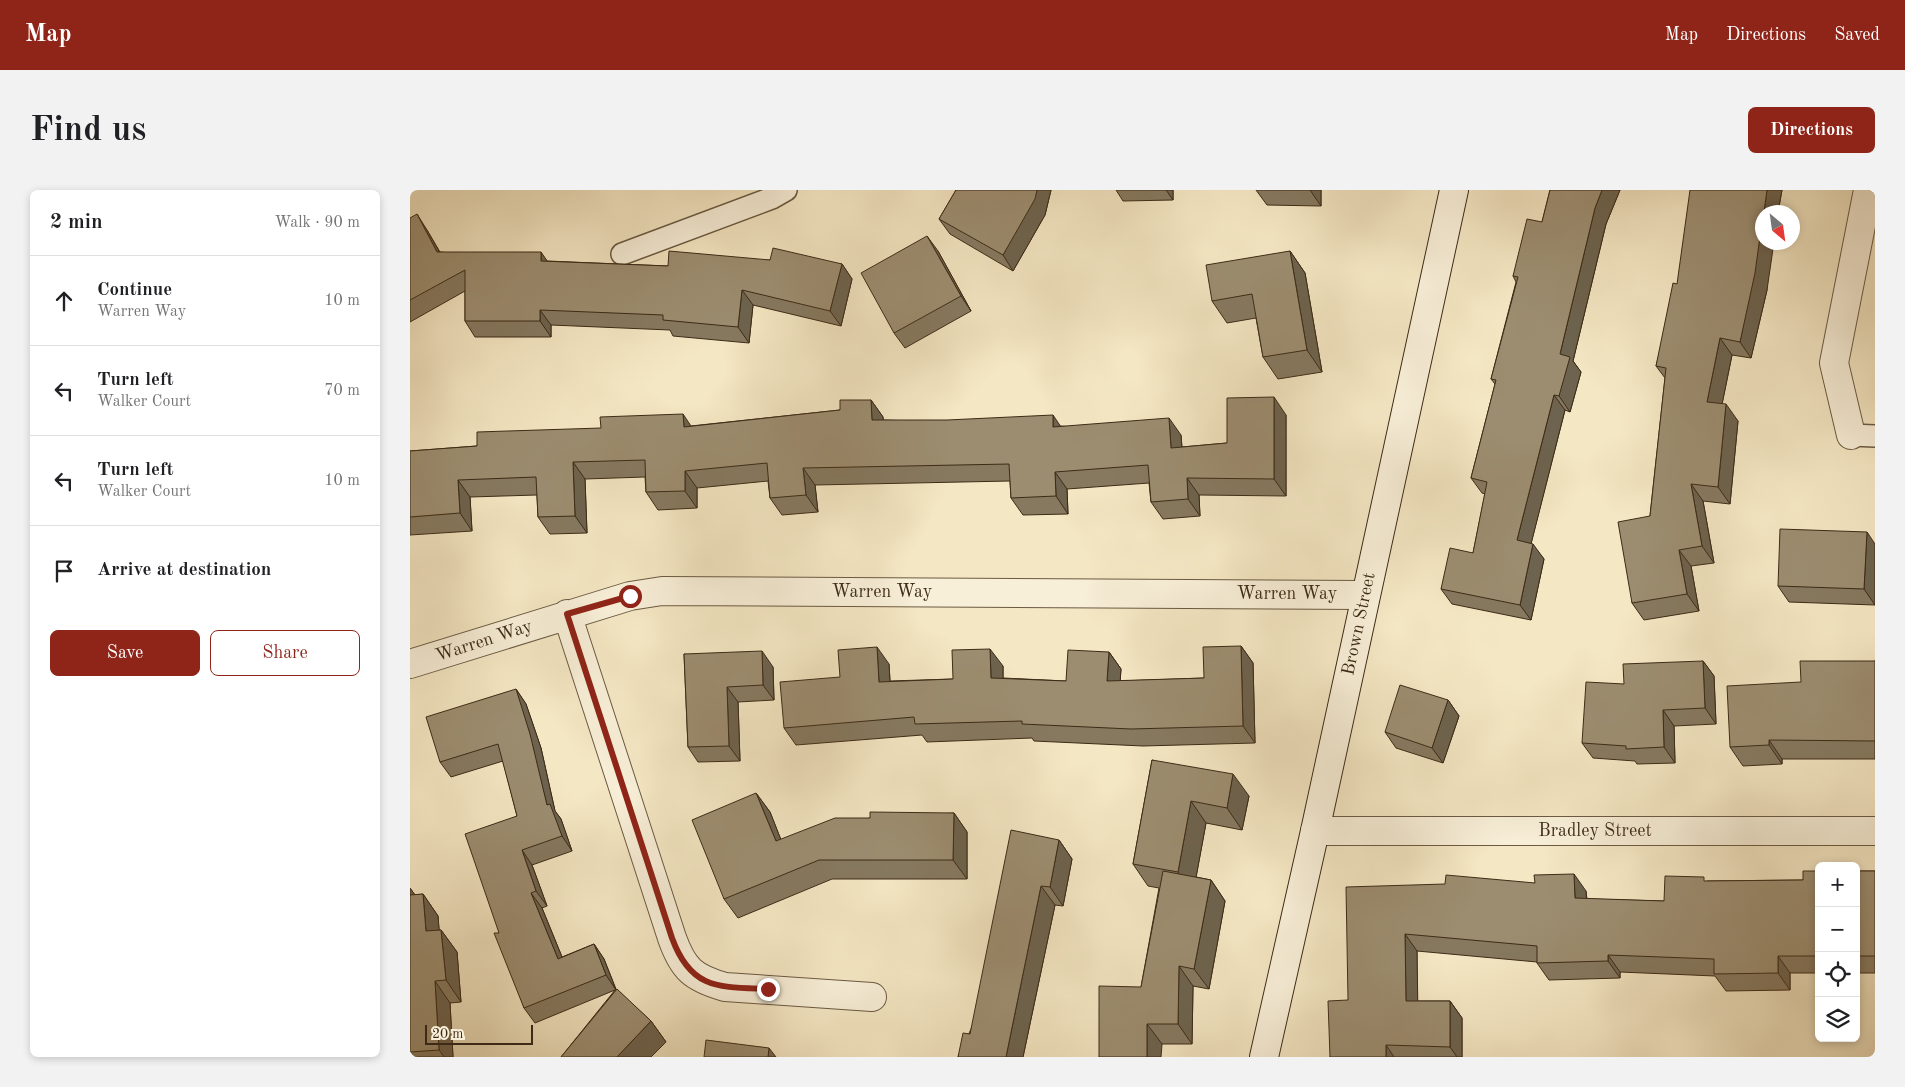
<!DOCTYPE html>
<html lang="en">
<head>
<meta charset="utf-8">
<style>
  :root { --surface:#fff; --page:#f2f2f2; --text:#202124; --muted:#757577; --line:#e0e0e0; --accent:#8f2418 }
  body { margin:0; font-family:"Old Standard TT",serif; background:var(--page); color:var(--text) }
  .controls { position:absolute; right:15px; bottom:15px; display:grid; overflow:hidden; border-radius:8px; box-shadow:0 2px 8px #0003 }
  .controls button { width:45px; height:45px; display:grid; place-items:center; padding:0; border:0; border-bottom:1px solid var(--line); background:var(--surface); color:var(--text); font:25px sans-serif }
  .compass { position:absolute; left:1345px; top:15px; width:45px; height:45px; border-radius:50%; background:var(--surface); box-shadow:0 2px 8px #0003; rotate:151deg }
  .scale { position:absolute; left:15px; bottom:12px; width:108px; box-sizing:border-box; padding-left:5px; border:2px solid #3d2b17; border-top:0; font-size:14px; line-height:18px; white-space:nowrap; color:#3d2b17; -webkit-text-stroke:4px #f8efd8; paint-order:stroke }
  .stop { position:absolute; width:15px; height:15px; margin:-11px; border:4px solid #8f2418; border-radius:50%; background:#fff }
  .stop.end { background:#8f2418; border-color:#fff; box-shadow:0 1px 5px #0008 }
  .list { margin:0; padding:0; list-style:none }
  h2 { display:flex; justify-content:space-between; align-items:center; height:65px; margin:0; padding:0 20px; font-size:21px }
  h2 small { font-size:16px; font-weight:400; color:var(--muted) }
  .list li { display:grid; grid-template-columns:32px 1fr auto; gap:15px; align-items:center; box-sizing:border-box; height:90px; padding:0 20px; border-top:1px solid var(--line) }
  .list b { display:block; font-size:19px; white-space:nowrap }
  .list p { margin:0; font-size:16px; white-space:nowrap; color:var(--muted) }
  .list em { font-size:16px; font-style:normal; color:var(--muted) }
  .actions { display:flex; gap:10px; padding:15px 20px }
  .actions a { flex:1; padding:11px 0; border:1px solid var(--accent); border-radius:8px; text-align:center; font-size:18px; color:var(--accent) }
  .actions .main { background:var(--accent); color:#fff }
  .icon { flex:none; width:28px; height:28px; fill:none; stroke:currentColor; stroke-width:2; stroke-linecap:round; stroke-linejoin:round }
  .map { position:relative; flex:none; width:1465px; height:867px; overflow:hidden; border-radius:8px }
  header { display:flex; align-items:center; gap:30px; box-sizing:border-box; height:70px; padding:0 25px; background:var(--accent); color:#fff }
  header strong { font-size:24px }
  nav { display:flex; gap:28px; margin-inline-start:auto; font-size:18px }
  .intro { display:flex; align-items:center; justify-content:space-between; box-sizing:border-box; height:120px; padding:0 30px }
  h1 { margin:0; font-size:35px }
  .button { padding:12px 22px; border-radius:8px; background:var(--accent); color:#fff; font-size:18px; font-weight:700 }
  main { display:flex; gap:30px; padding:0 30px }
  aside { flex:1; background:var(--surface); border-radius:8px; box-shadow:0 2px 8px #0003 }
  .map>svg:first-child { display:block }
</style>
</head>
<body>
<header>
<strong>Map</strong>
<nav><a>Map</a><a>Directions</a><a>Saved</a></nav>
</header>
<div class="intro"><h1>Find us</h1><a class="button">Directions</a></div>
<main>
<aside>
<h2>2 min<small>Walk · 90 m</small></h2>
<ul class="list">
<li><svg class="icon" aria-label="ahead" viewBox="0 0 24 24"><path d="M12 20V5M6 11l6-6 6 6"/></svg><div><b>Continue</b><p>Warren Way</p></div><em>10 m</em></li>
<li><svg class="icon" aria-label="left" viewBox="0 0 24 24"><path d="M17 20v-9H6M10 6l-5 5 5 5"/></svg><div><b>Turn left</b><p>Walker Court</p></div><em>70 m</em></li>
<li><svg class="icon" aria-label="left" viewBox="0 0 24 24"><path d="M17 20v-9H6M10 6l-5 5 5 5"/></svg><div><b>Turn left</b><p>Walker Court</p></div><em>10 m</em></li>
<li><svg class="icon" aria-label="arrive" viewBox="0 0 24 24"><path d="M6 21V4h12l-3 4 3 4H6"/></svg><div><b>Arrive at destination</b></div></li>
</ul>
<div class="actions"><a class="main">Save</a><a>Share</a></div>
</aside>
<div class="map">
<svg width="1465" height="867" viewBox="0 0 1465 867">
  <rect width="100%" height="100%" fill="#f4e7c3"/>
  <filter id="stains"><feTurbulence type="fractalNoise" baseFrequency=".004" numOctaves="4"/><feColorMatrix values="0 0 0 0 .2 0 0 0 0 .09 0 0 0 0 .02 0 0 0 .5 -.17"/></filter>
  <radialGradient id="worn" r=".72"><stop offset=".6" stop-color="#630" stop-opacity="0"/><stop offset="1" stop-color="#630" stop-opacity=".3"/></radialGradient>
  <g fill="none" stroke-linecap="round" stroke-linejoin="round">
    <g stroke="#6b5a42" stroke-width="24">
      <path id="lane" d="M212,64l150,-56 14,-8
        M1441,245l24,1"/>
    </g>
    <g stroke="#6b5a42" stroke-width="30">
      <path id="street" d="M1441,245l-17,-72 34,-173
        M157,424l105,324c11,31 21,40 53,49l147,10
        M0,474l220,-68 32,-5 703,4
        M905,641h560"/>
    </g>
    <g stroke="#3d2b17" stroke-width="30">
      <path id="secondary" d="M854,867l51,-226 139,-641"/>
    </g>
    <use href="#lane" stroke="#f8efd8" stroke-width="21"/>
    <use href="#street" stroke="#f8efd8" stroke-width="28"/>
    <use href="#secondary" stroke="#f8efd8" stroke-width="28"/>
  </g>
  <path fill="#867960" stroke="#3d2b17" d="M546,0h95l-6,25 -32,56 -63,-37 -11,-15z
    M706,0h57v10l-50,1z
    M846,0h65v16l-54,-1z
    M1140,0h70l-14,34 -33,137 8,11 -11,40 -5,-2 -34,133 13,16 -13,61 -79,-16 -11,-15 32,-36 12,-59 -3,-1 -11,-15 24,-94 -4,-5 25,-97 -3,-6 29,-54z
    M1372,0l-4,22h-16l5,78 -16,68 -19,-3 -10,49 16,17 -8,83 -27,-3 11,62 -23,3 8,45 -55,9 -12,-17 18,-87 15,-138 -9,-12 21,-82z
    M0,28l17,12 13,22 107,9 121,5 102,-6 72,4 10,15 -11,47 -88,-21 -4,38 -76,-7 -3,-6 -119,-5v12h-76l-10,-16v-30l-55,31z
    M528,61l33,60 -66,37 -11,-15z
    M880,61l15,22 17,99 -44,7 -15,-22 -7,-39 -29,5 -15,-22z
    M461,210l12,17v3l177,6 121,9 1,12 45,-4 59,-28v81l-87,-1 1,21 -37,3 -12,-17 -2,-19 -82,6 1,25 -45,1 -12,-17 -1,-17 -195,4 3,27 -36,3 -12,-17 -2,-17 -71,7v20l-39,2 -12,-18 -1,-15 -60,2 2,54 -37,1 -12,-17 -1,-22 -67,2 2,34 -62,4v-84l67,-5 214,-20 149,-16z
    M1465,354v61l-86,-3 -11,-16z
    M831,456l12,17 2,80 -112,3 -109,-5 -2,-3 -105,4 -5,-7 -126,10 -12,-17 56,-51 49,-13 1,17 63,-2 50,-13v12l63,3 43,-29 12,17 -1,12 84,-3z
    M274,464l89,13 1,33 -36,2 2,59 -42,1 -10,-15z
    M1293,471l11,15 2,48 -42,2 1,37 -38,1 -2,-3 -42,-3 -11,-15 42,-59z
    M1465,471v98h-93v5l-39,2 -13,-19 71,-65z
    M106,499l10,15 15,44 14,63 6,8 11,32 -40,14 15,41 -5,2 20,49 32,-13 10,15 12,30 35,32 15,21 -15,15h-90l54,-67 -80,33 -11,-15 -25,-75 18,-117 -14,-55 -52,16 -11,-15z
    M1038,510l11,16 -16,47 -47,-15 -11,-16z
    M742,570l97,36 -7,34 -36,-7 -10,54 15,3 14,21 -16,88 -16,-3 -1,58h-30l-63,13 42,-70 18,-99 -11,-2 -15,-22z
    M346,603l14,19 11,28 89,-22 84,-5 13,19v47h-135l-94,39 -14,-19z
    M649,650l13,19 -9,47 -8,-1 -32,152h-65z
    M1409,681v102h-29v17l-64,1 -11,-15 -95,-4v6l-71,2 -12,-17v-1l-120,-11v50h33l12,17v39h-132l18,-57 97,-116 141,7 1,8 77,2 43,-20 96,-1z
    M1446,681h19v102h-19z
    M0,698l5,7 8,-1 15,22 1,14h2l16,22 4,50 -11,1 3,54h-43z"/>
  <path fill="#6d634e" stroke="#3d2b17" d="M627,0h14l-6,25 -32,56 -10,-16z
    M756,0h7v10z
    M900,0h11v16z
    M1192,0h18l-14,34 -33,137 8,11 -11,40 -11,-16 1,-42 35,-146z
    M1357,0h15l-4,22h-14z
    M7,24l10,16 21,37 -11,-15z
    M1352,32v20h12l-7,48 -16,68 -11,-16z
    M517,46l11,15 33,60 -10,-15z
    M880,61l15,22 17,99 -15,-22z
    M131,62l11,16 -11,-7z
    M432,74l10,15 -11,47 -11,-15z
    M332,100l11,15 -4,38 -11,-16z
    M130,120l11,15v12l-11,-16z
    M1310,148l12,17 -13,64 -12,-17z
    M1144,205l11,15 -37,146 -11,-16z
    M864,207l12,18v81l-12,-17z
    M461,210l12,17 1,20 -12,-17z
    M1316,214l12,17 -8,83 -12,-17z
    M273,224l12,18 -11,-5z
    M643,225l12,18 -12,-6z
    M759,228l12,17 2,30 -12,-17z
    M163,272l12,17 2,54 -12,-17z
    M393,278l12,17 3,27 -12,-17z
    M275,281l12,17v20l-12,-17z
    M645,282l12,17 1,25 -12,-18z
    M777,288l12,17 1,21 -12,-17z
    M48,290l12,17 2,34 -12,-18z
    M1281,294l12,17 11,62 -12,-17z
    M1457,342l8,12v61l-11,-16z
    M1123,354l11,15 -13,61 -11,-15z
    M1269,360l12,16 8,45 -12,-17z
    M831,456l12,17 2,80 -12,-17z
    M467,457l12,17 2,35 -12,-17z
    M580,459l13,17v29l-12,-17z
    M352,461l11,16 1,33 -11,-15z
    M699,462l12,17 -2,29 -12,-17z
    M1293,471l11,15 2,48 -11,-16z
    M317,497l11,15 2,59 -11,-15z
    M106,499l10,15 15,44 14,63 6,8 11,32 -10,-15 -15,-31z
    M1038,510l11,16 -16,47 -11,-15z
    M1253,520l11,16 1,37 -11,-16z
    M1359,550l13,19v5l-13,-19z
    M823,584l16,22 -7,34 -15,-22z
    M346,603l14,19 19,48 -13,-19z
    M781,611l15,22 -13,71 -15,-22z
    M544,623l13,19v47l-14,-19z
    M649,650l13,19 -9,47 -13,-19z
    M112,660l10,15 15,41 -11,-15z
    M1164,684l12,17 1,24 -12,-17z
    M801,690l14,21 -16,88 -15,-20z
    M631,696l14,19 -32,152h-17z
    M0,698l7,10 -7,7z
    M121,703l11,15 27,66 -11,-15z
    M13,704l15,22 3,37 -15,-22z
    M31,740l16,22 4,50 -15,-22z
    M995,744l12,17 1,67 -12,-17z
    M184,754l10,15 12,31 -10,-15z
    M1198,765l12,17v6l-12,-17z
    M1368,766l12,17v17l-12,-17z
    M769,776l14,20 -1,58 -14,-20z
    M25,791l15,22 3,54h-9l-5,-7z
    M1040,811l12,17v39h-5l-7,-10z
    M241,831l15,21 -15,15h-34z
    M737,834l15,20 -1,13h-14z
    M976,855l8,12h-8z
    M359,858l7,9h-8z"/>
  <path fill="#9c8d70" stroke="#3d2b17" d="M546,0h81l-2,9 -32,56 -64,-36z
    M1140,0h52l-7,18 -35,146 10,3 -11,39 -5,-1 -37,145 16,4 -13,61 -79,-16 9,-41 23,5 14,-71 -16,-4 25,-98 -5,-1 27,-102 -5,-1 14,-57 15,3z
    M1280,0h77l-3,22h-2v10l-7,51 -15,69 -20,-4 -13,64 19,2 -8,83 -27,-3 11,62 -23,4 8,44 -55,9 -14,-81 32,-6 16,-148 -10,-2 17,-83 4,1z
    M7,24l20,38h104v9l127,5 1,-15 101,9 3,-12 69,16 -12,47 -88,-21 -4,37 -75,-7v-5l-123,-5v11h-75v-51l-55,30v-82z
    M517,46l34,60 -67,37 -33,-60z
    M880,61l17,99 -44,7 -11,-63 -40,7 -6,-36z
    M864,207v82l-87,-1 1,21 -37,3 -3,-37 -93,7 1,24 -45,2 -2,-34 -206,4 3,27 -36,3 -3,-35 -82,8v20l-39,1 -1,-32 -72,2 2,54 -37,1 -2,-40 -78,3 2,33 -50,4v-66l67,-5v-14l124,-4 -1,-11 83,-3 1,13 156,-17v-10h31l1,20h75l106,-5v12l116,-9 2,30 56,-5v-45z
    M1370,339l87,3 -3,57 -86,-3z
    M831,456l2,80 -112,3 -109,-5v-3l-107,3 -1,-7 -130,11 -4,-46 60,-5 -2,-27 39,-3 2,35 74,-3 -1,-29 38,-1 1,29 75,3 2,-31 41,2 -2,29 97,-3 -1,-31z
    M352,461l1,34 -36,2 2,59 -41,1 -4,-93z
    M1293,471l2,47 -42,2 1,37 -38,2v-3l-44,-3 4,-61 38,2 -1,-20z
    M1390,471h75v80l-106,-1v5l-39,2 -3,-61 74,-4z
    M990,495l48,15 -16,48 -47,-16z
    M106,499l14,45 17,71 3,-1 12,32 -40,14 14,41 -5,2 27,66 36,-15 12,31 -82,33 -30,-75h5l-34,-99 52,-18 -19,-72 -58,18 -14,-45z
    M742,570l81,14 -6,34 -36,-7 -13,71 -45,-8z
    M346,603l20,48 59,-23h35v-6l84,1 -1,47h-134l-95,39 -32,-79z
    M601,640l48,10 -9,47 -9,-1 -35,171h-48l5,-24 7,1z
    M753,681l48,9 -17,89 -15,-3 -1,58h-31v33h-48v-71l42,1z
    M1393,681h16v85h-41v17l-64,1v-15l-106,-4v6l-71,2v-17l-132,-12 1,67h44v46l-64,-2v12h-56l-2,-56 20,-1 -2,-113 99,-3 1,-9 89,8 -1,-8 40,-1 1,24 89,3 1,-25 39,1v4l99,-1z
    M1446,681h19v85h-19z
    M13,704l3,37 15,-1 5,50 -11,1 4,69 -29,2v-157z
    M207,799l34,32 -34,36h-56z
    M296,850l63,8 -1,9h-64z"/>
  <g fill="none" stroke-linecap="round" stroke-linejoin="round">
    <path stroke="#8f2418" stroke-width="6" d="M220,406l-63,18 105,324c19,52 47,49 96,51"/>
  </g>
  <g text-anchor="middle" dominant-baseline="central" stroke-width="4" stroke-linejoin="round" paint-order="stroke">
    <g font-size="18" fill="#3d2b17" stroke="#f8efd8">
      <text x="472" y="402">Warren Way</text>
      <text x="877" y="404">Warren Way</text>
      <text transform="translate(949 434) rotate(-78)">Brown Street</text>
      <text transform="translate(74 451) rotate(-18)">Warren Way</text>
      <text x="1185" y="641">Bradley Street</text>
    </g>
  </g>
  <rect width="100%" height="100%" filter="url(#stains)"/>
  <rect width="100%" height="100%" fill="url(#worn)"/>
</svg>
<div class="controls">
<button>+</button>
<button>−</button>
<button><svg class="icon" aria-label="locate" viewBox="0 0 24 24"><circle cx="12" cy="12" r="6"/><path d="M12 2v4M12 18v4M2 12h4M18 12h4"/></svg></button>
<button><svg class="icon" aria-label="layers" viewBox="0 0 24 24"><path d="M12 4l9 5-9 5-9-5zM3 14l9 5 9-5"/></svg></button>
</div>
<svg class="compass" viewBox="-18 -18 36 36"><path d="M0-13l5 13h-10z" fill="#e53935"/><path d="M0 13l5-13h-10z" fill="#757577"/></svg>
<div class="scale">20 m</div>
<div class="stop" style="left:220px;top:406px"></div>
<div class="stop end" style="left:358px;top:799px"></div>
</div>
</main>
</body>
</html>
